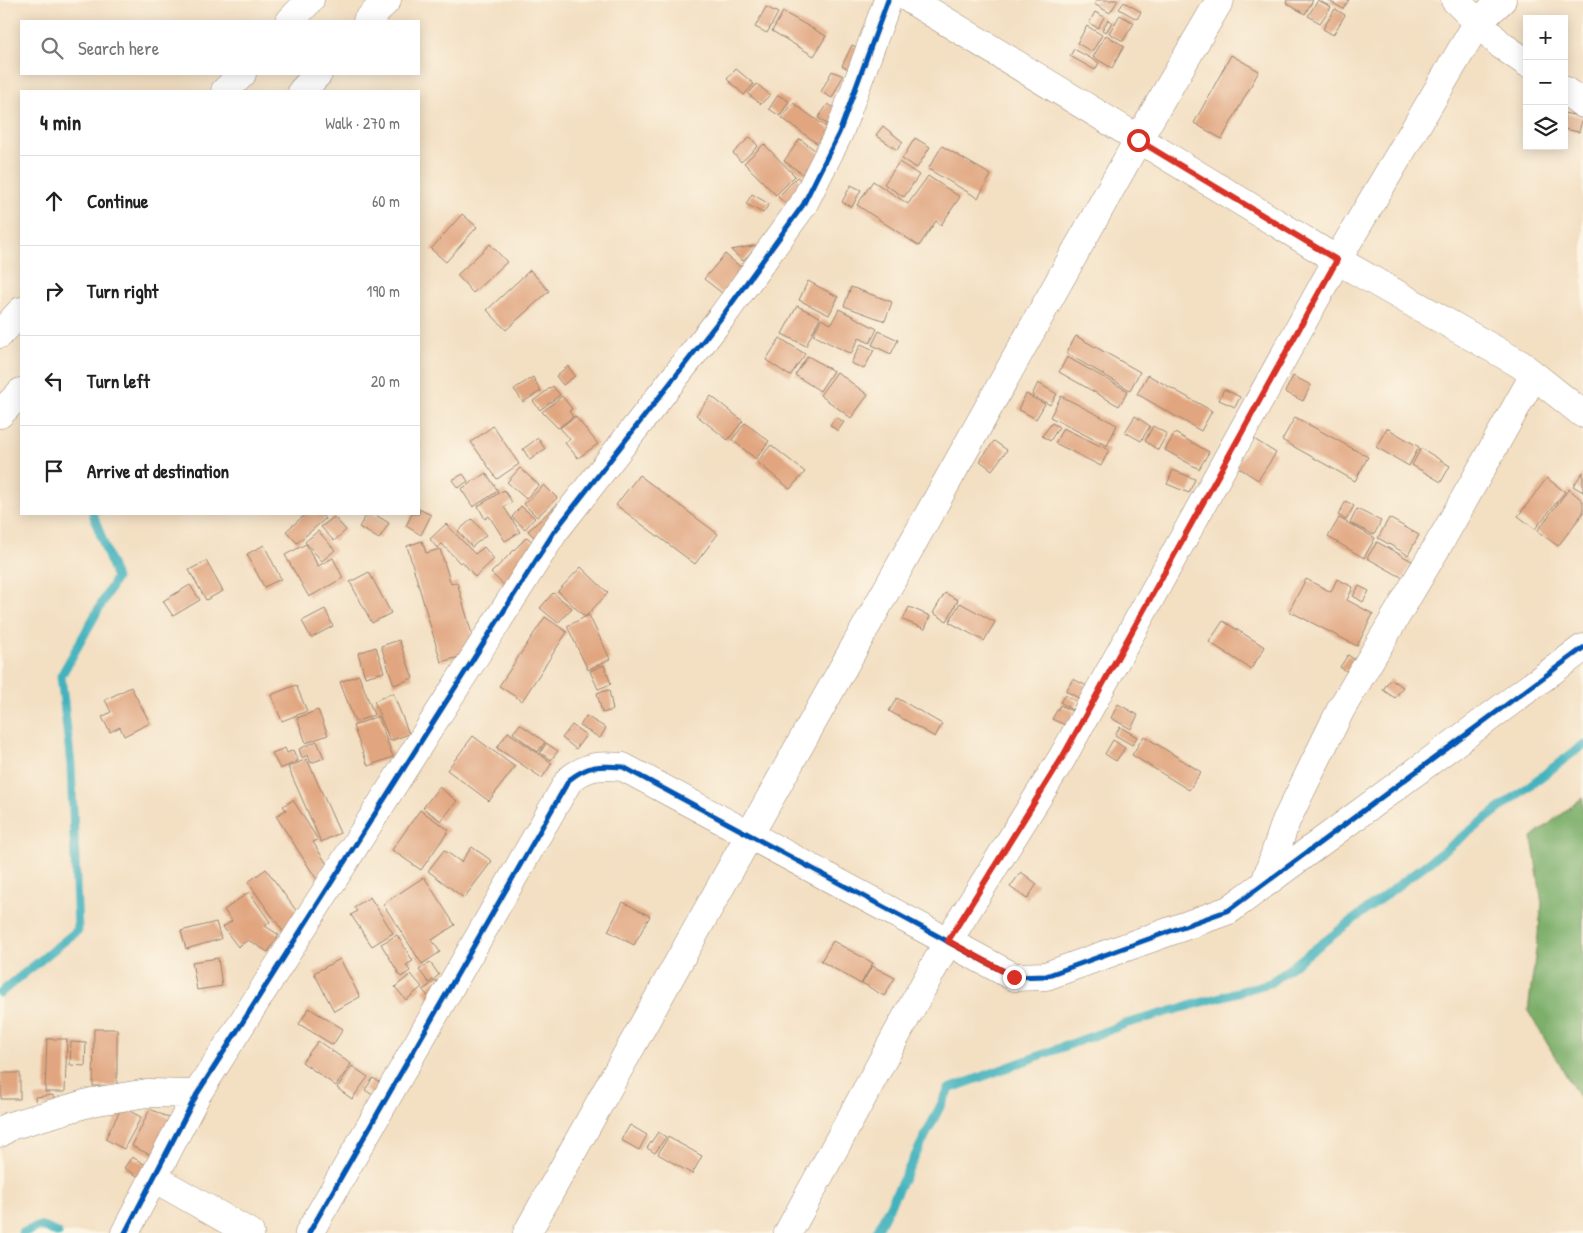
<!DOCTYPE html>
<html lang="en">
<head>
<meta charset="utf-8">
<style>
  :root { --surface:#fff; --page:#f2f2f2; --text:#222; --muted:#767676; --line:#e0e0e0 }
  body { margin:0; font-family:"Patrick Hand",sans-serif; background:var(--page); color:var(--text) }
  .controls { position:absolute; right:15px; top:15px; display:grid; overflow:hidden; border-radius:0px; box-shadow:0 2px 12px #0003 }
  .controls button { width:45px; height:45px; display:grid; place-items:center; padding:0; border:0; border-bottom:1px solid var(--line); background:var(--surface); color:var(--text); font:25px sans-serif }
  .stop { position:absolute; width:15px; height:15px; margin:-11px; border:4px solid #d93025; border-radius:50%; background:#fff }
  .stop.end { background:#d93025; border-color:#fff; box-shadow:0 1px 5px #0008 }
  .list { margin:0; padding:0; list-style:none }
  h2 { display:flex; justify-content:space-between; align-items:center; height:65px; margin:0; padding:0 20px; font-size:21px }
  h2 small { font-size:16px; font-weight:400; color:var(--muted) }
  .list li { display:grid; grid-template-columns:32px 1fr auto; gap:15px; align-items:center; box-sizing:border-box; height:90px; padding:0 20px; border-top:1px solid var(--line) }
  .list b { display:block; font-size:19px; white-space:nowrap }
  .list em { font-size:16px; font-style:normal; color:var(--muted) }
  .icon { flex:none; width:28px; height:28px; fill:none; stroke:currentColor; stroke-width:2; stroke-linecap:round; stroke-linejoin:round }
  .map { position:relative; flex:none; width:1583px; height:1233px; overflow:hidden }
  .search { position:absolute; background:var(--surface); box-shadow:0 2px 12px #0003; left:20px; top:20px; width:400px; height:55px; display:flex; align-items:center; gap:12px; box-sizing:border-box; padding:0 18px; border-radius:0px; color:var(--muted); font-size:19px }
  .panel { position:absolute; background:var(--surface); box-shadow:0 2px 12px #0003; left:20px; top:90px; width:400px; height:425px; border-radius:0px }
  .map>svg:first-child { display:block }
</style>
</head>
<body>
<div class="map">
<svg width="1583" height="1233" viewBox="0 0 1583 1233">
  <rect width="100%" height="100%" fill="#fcf5e5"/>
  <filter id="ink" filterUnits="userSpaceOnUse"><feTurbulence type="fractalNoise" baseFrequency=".02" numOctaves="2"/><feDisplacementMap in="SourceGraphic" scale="10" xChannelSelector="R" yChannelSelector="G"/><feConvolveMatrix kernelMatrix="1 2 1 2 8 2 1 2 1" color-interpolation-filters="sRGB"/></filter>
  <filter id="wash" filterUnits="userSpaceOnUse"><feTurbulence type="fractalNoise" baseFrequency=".0096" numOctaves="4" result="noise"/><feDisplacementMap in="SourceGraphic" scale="20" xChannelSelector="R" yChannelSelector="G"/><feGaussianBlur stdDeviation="1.12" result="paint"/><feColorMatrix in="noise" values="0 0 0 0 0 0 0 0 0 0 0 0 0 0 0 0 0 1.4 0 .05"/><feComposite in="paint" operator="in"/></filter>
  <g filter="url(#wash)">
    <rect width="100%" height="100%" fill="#f3dfc2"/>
    <path fill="#7caf6a" stroke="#5c6c44" d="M1583,797v307l-55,-93 14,-107 -10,-67z"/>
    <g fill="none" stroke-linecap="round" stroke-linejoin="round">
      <path stroke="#43b2bd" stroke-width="9" d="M0,993l78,-63 -7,-165 -10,-89 55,-98 -23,-64
        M22,1233l18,-7 18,7
        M876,1233l73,-144 176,-65 145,-41 313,-238"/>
    </g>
    <g id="blocks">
      <path fill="#e1a680" d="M1097,0h21l-8,13 -16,-9z
        M1287,0h26l-8,14 -19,-11z
        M1318,0l13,7 -11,16 -12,-7z
        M1328,0h21l-6,9z
        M1124,2l17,10 -4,7 -18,-10z
        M766,7l12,6 -11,20 -12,-6z
        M1335,9l10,6 -12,20 -10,-6z
        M783,12l43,24 -12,20 -42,-25z
        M1095,12l9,5 -6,11 -9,-5z
        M1120,15l14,8 -11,18 -14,-8z
        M1108,20l4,2 -6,10 -4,-2z
        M1087,26l15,9 -10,17 -15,-9z
        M1106,35l18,11 -12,22 -19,-11z
        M852,45l21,10 -10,21 -21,-10z
        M1074,49l25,14 -4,7 -25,-14z
        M1231,55l28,16 -37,68 -28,-16z
        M736,69l18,15 -10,11 -17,-16z
        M832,71l11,5 -11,22 -11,-6z
        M757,84l13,11 -9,9 -13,-10z
        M778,95l11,6 -9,15 -11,-7z
        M793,103l43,31 -11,15 -43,-31z
        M828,104l16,10 -10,15 -16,-11z
        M1564,113l19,4 -4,15 -15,-3z
        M883,126l20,16 -6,8 -21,-15z
        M750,137l8,9 -17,16 -8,-9z
        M915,138l15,9 -13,21 -15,-9z
        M800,139l23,17 -16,21 -23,-16z
        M764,144l31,32 -19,19 -32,-32z
        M942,146l49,29 -13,23 -50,-29z
        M899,162l20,13 -15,22 -20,-13z
        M928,176l32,21 -19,28 -5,-4 -17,25 -62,-41 16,-24 35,23z
        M797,177l21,19 -18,20 -22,-19z
        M851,185l10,5 -9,17 -10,-5z
        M752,194l17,10 -6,9 -17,-9z
        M462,214l15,13 -31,35 -15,-13z
        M490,244l17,18 -34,31 -16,-18z
        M758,245l-15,16 -12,-11z
        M725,254l17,14 -20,25 -18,-14z
        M530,270l19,21 -43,39 -19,-20z
        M808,281l30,16 -9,18 -30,-15z
        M851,287l41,15 -7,19 -41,-15z
        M797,306l23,11 -14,29 -24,-12z
        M839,309l38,20 -7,14 -11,-5 -8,16 -38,-19 8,-16 10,5z
        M879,331l19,9 -7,14 -19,-9z
        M1076,336l64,36 -10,18 -64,-37z
        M780,338l25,16 -15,22 -24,-16z
        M861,344l13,6 -10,19 -13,-6z
        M808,356l25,15 -13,20 -25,-16z
        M1067,357l61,34 -9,15 -60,-34z
        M568,366l7,10 -12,9 -7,-9z
        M837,372l31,23 -17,23 -31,-23z
        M1148,375l64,36 -11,20 -64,-37z
        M1293,376l18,9 -8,16 -18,-9z
        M533,377l8,14 -18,11 -9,-13z
        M1038,383l19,11 -7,11 -18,-10z
        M553,386l7,9 -20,15 -7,-9z
        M1224,389l16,8 -5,10 -16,-7z
        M1026,394l19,10 -9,15 -18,-10z
        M562,396l10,13 -3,2 4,6 -15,11 -16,-16z
        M711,396l32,25 -15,19 -32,-25z
        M1061,396l56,29 -10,21 -57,-29z
        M575,416l23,28 -20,14 -13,-15 5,-4 -10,-11z
        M1135,416l15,10 -9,15 -16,-9z
        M836,417l8,5 -6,9 -8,-6z
        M1295,417l73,40 -13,24 -73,-41z
        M745,423l24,18 -13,18 -24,-19z
        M1052,423l7,4 -9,14 -8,-5z
        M493,426l26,38 -22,15 -26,-37z
        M1153,426l14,8 -9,16 -13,-9z
        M1063,428l46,22 -8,16 -46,-23z
        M1387,428l32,19 -10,19 -33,-19z
        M1175,433l34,19 -10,17 -34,-19z
        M538,438l7,11 -15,11 -7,-11z
        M1254,439l22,14 -18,27 -22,-14z
        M994,441l13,9 -15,20 -12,-9z
        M771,445l34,27 -15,17 -33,-27z
        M1421,448l29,18 -9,16 -29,-17z
        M520,468l19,17 -13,14 -19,-17z
        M1173,470l22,9 -6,14 -22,-9z
        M1583,472v20l-10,-6z
        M486,473l12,18 -25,16 -12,-18z
        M463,474l5,7 -10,7 -6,-8z
        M639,475l79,59 -23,30 -79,-59z
        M1547,478l18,14 -30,37 -17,-13z
        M544,485l13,13 -20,19 -13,-13z
        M1569,489l14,12v12l-25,33 -21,-15z
        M504,490l8,12 -8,5 16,25 -15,9 -16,-25 -4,3 -7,-13z
        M561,501l13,13 -32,31 -14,-14z
        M1346,501l8,5 -8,14 -8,-5z
        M521,506l14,12 -10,11 -13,-12z
        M419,509l12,6 -10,20 -15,-9 6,-12h7z
        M1357,509l24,12 -7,14 -24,-12z
        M306,514h15l4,5 -28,24 -11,-12z
        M367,514h7l15,9 -10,16 -20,-12z
        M334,517l12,13 -12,11 -13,-14z
        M1339,518l36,20 -11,20 -36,-21z
        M1389,518l30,17 -11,20 -30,-17z
        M472,519l14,16 -14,12 -14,-16z
        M446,524l29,30 9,-7 10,12 -19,18 -13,-16 -2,2 -18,-19 -5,4 -7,-9z
        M318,531l17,19 -13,11 -17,-19z
        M527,537l17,15 -36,37 -17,-16z
        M422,541l4,12 14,-4 11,35 6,-2 20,70 -36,10 -34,-116z
        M1377,542l35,19 -9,17 -36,-20z
        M306,544l12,22 15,-8 10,20 -34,19 -24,-42z
        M264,545l17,34 -17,8 -17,-33z
        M206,561l17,30 -17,9 -17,-30z
        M581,567l27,26 -23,24 -27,-26z
        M369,572l22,41 -19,10 -22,-41z
        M1306,579l25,13 6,-13 16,8 -6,13 26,14 -16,32 -68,-35z
        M190,585l10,15 -27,16 -10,-15z
        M1359,586l10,5 -6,11 -10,-6z
        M553,593l19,15 -14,15 -18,-15z
        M945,593l13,7 -11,21 -14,-8z
        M960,603l35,19 -11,19 -35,-19z
        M909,607l21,9 -5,13 -22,-9z
        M325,609l8,17 -22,12 -9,-17z
        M589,615l21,44 -22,11 -21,-44z
        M545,617l22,15 -45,69 -23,-15z
        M1223,621l42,26 -14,22 -42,-27z
        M399,640l14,38 -19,7 -13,-39z
        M376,647l8,25 -19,5 -7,-24z
        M1348,655l13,9 -7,12 -14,-9z
        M604,665l7,19 -13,5 -8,-18z
        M359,675l15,40 -19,7 -15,-40z
        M1073,679l16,8 -7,13 -16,-9z
        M1390,679l13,8 -8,11 -12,-8z
        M296,685l11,26 -25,10 -11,-26z
        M131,687l19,36 -26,13 -4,-9 -10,5 -8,-15 9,-5 -6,-12z
        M609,690l4,20 -11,3 -5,-20z
        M393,693l16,41 -19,7 -16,-40z
        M1065,695l12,7 -5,8 -12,-8z
        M897,698l45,26 -7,13 -46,-26z
        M1118,704l20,11 -7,14 -20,-11z
        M1060,705l14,7 -7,14 -15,-7z
        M318,710l10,25 -22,8 -9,-25z
        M378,716l15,41 -25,9 -15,-40z
        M586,716l20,12 -6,10 -20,-12z
        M520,724l25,18 -7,10 -25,-19z
        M572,725l14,10 -10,14 -14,-11z
        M1120,727l17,10 -5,8 -17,-10z
        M508,732l44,31 -10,15 -45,-30z
        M473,736l42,31 -26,34 -42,-31z
        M1144,736l57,36 -12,18 -57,-35z
        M1113,740l12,8 -9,13 -11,-7z
        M317,741l7,17 -13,5 -3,-8 -6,3 -3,-9z
        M546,743l12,8 -7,9 -11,-7z
        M285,748l2,5 6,-3 5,11 -18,8 -8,-16z
        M307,759l33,74 -19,9 -33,-75z
        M439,787l18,14 -16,20 -18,-13z
        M293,800l25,40 -5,2 20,32 -14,9 -43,-67 10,-6 -3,-4z
        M420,810l29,20 -28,40 -29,-20z
        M472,847l20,14 -28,37 -36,-27 16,-21 17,12z
        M266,869l37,51 -19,13 -36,-51z
        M1021,872l16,12 -10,15 -17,-12z
        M424,877l31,48 -23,15 8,12 -18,12 -39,-60z
        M249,892l21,30 -5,4 14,9 -11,17 -20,-12 -10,7 -15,-20 9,-6 -8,-11z
        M370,897l23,36 -21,13 -21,-31 6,-4 -3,-4z
        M623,902l27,14 -16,29 -26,-14z
        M216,922l5,17 -35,10 -5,-18z
        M397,935l16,26 -7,4 4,6 -9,6 -20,-33z
        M833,941l40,22 -12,21 -40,-23z
        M218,958l4,28 -25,4 -5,-28z
        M340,959l20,38 -26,14 -20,-38z
        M430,962l9,13 -10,8 -10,-13z
        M872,966l23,12 -11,18 -22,-13z
        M411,974l11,13 -16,13 -11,-13z
        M436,980l7,10 -13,9 -7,-9z
        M309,1008l34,21 -10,16 -34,-21z
        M94,1029h23v57h-24z
        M47,1039h20l-2,53h-20z
        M318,1041l33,23 -15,22 -34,-24z
        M71,1042l15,1 -1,23 -15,-1z
        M352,1066l16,11 -16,22 -15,-11z
        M1,1073h19v26h-19z
        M373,1078l14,9 -8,12 -14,-9z
        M53,1095l1,10 -18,2 -1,-10z
        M122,1107l19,10 -17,32 -19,-10z
        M150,1109l36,17 -19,37 -35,-17z
        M630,1125l17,10 -8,15 -18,-10z
        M658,1132l8,5 -11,16 -8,-5z
        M668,1137l34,19 -10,18 -34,-20z
        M132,1157l25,14 -8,12 -25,-15z"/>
    </g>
  </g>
  <g filter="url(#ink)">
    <use href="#blocks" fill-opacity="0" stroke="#978470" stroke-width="1"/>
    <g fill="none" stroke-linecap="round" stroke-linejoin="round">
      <g stroke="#978470" stroke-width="29">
        <path id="minor" d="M911,0l426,260 183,104 63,50
          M1455,0l46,45 26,18
          M1564,90l19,14
          M1265,883l21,-62 55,-112 106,-179 87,-155
          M0,1133l10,-7 82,-24 55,-9 50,1
          M154,1178l96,55
          M125,1233l72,-139 357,-562 167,-214 82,-113 36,-72 49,-133
          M309,1233l260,-453c19,-15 30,-15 54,-13l391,210 32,-1 183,-66 354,-262
          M527,1233l611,-1093 82,-140
          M788,1233l160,-292 114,-183 275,-498 141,-238 24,-22"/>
      </g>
      <g stroke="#978470" stroke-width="29">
        <path id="primary" d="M290,21l20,-21
          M367,21l20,-21
          M225,91l17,-17
          M302,91l16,-17
          M0,334l21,-23
          M0,414l21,-22"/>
      </g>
      <use href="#minor" stroke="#fff" stroke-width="28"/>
      <use href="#primary" stroke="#fff" stroke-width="28"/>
      <g stroke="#fcf5e5" stroke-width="8">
        <path id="cycleway" d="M125,1233l72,-139 357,-562 167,-214 82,-113 36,-72 49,-133
          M309,1233l260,-453c19,-15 30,-15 54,-13l391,210 32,-1 183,-66 354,-262"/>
      </g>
      <use href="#cycleway" stroke="#0057b8" stroke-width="5"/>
    </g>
  </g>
  <g fill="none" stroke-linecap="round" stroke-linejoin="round" filter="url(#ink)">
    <path stroke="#d93025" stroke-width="6" d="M1014,977l-66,-36 114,-183 275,-498 -199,-120"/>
  </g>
</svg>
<div class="controls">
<button>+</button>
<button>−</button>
<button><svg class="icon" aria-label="layers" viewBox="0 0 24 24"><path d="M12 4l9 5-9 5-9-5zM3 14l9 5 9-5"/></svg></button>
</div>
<div class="stop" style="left:1138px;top:140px"></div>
<div class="stop end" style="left:1014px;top:977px"></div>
<div class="search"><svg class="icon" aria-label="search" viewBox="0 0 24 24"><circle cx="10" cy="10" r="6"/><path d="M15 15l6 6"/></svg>Search here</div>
<section class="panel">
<h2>4 min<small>Walk · 270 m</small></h2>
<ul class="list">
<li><svg class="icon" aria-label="ahead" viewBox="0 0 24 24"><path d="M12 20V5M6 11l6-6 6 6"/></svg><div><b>Continue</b></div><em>60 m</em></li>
<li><svg class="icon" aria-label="right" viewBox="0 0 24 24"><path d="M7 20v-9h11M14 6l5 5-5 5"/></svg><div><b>Turn right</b></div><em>190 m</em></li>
<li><svg class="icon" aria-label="left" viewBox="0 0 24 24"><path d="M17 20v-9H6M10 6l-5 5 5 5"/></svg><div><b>Turn left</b></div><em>20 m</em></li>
<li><svg class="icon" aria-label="arrive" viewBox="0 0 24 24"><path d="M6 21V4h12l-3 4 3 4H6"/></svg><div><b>Arrive at destination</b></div></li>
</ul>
</section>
</div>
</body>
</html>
